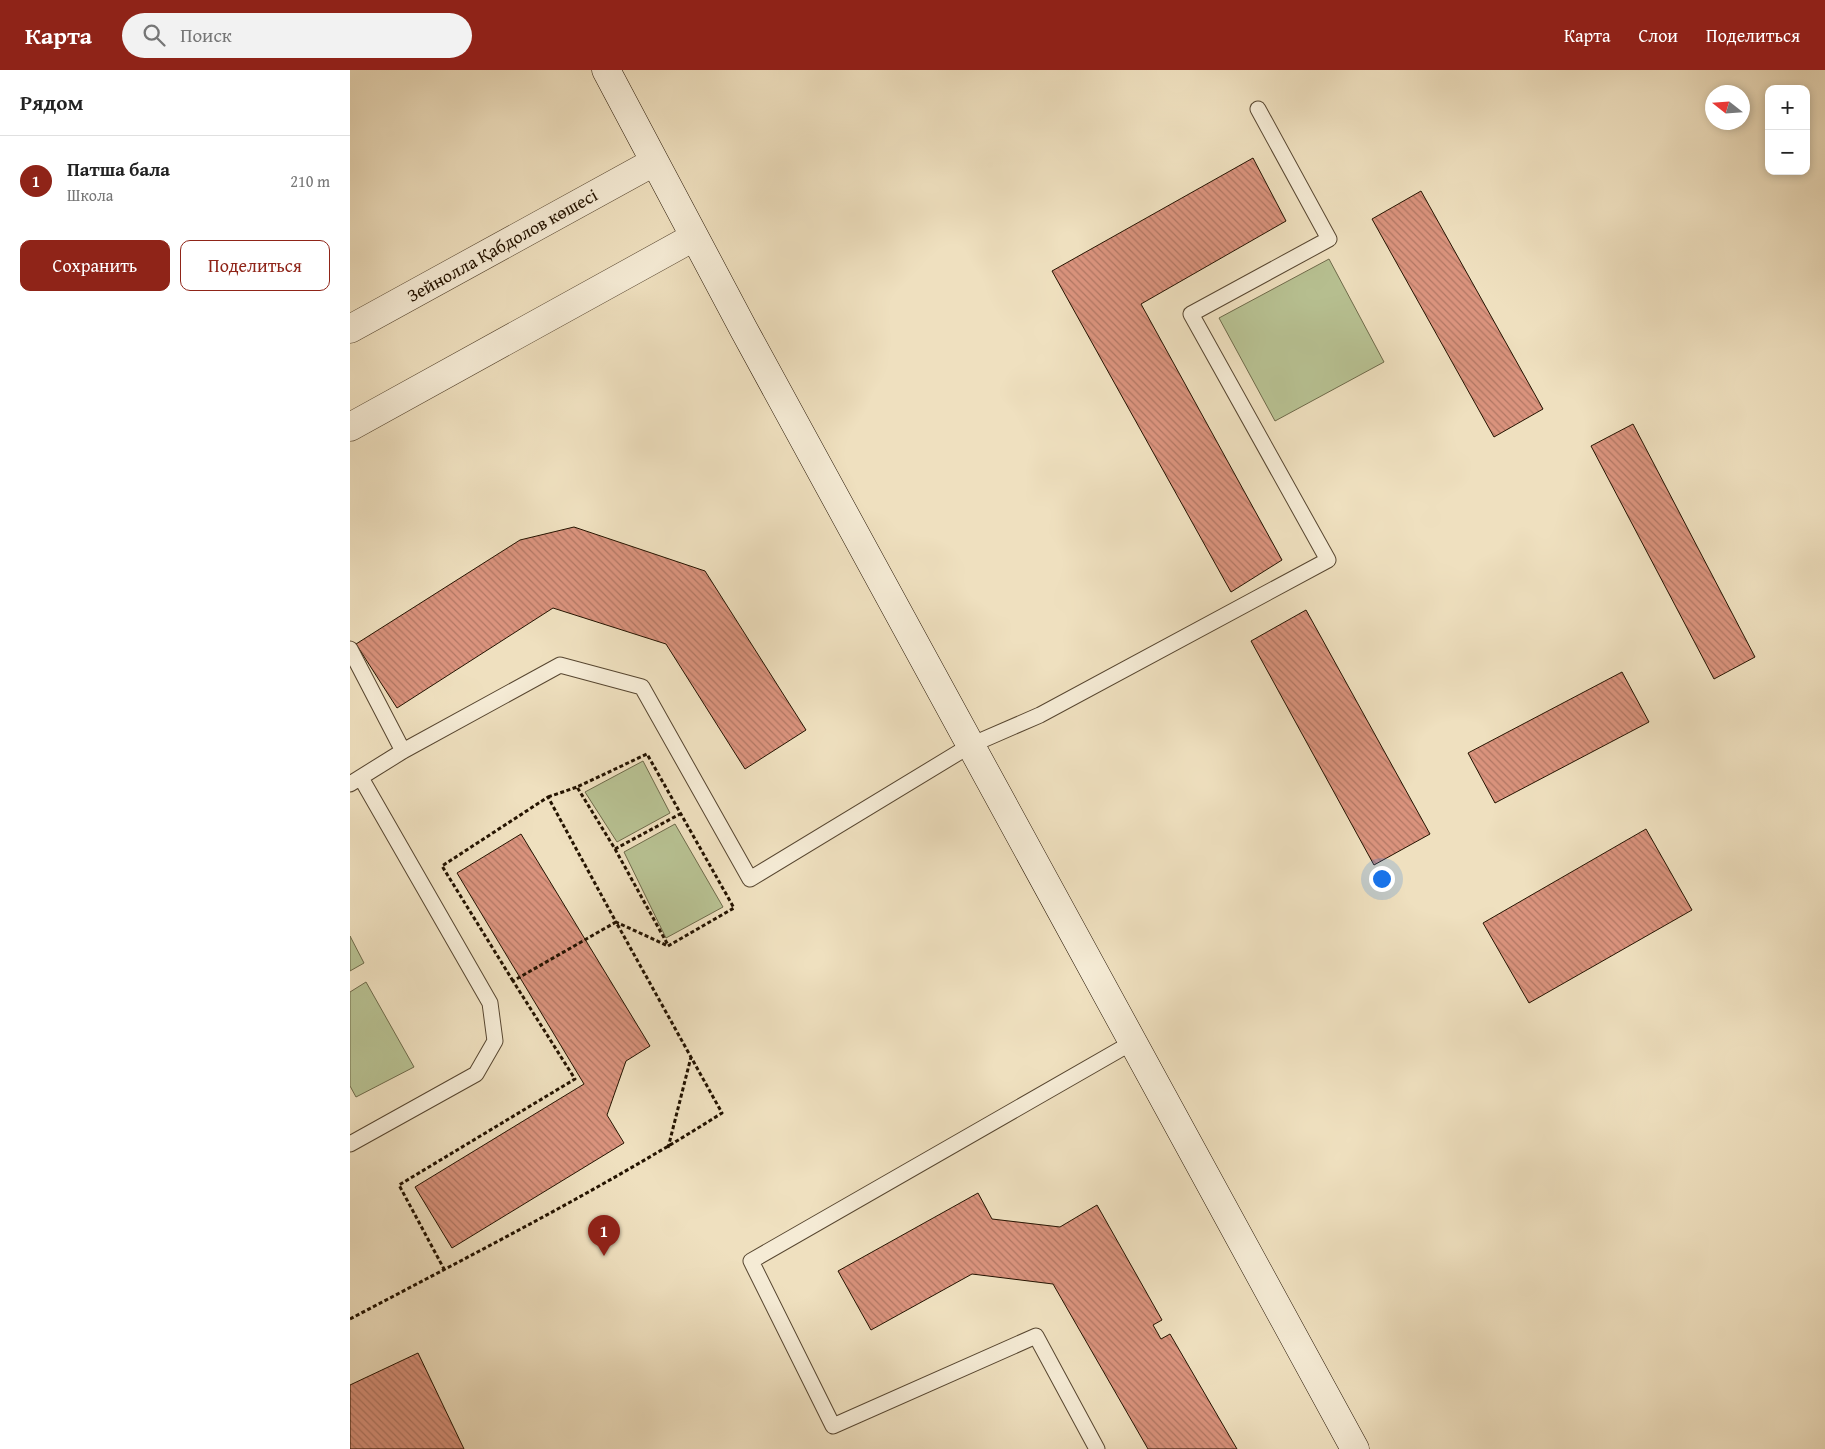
<!DOCTYPE html>
<html lang="ru">
<head>
<meta charset="utf-8">
<style>
  :root { --surface:#fff; --page:#f2f2f2; --text:#222; --muted:#767676; --line:#e0e0e0; --accent:#8f2418 }
  body { margin:0; font-family:"Gentium Book Plus",serif; background:var(--page); color:var(--text) }
  .controls { position:absolute; right:15px; top:15px; display:grid; overflow:hidden; border-radius:10px; box-shadow:0 2px 8px #0003 }
  .controls button { width:45px; height:45px; display:grid; place-items:center; padding:0; border:0; border-bottom:1px solid var(--line); background:var(--surface); color:var(--text); font:25px sans-serif }
  .compass { position:absolute; left:1355px; top:15px; width:45px; height:45px; border-radius:50%; background:var(--surface); box-shadow:0 2px 8px #0003; rotate:287deg }
  .you { position:absolute; left:1031px; top:808px; width:18px; height:18px; margin:-12px; border:4px solid #fff; border-radius:50%; background:#1a73e8; box-shadow:0 0 0 8px #1a73e833 }
  .badge { display:grid; place-items:center; width:32px; height:32px; border-radius:50%; background:var(--accent); color:#fff; font-size:16px; font-weight:700 }
  .pin { position:absolute; translate:-50% -41px; filter:drop-shadow(0 1px 2px #0008) }
  .pin::after { content:''; position:absolute; top:26px; width:18px; height:15px; background:inherit; clip-path:polygon(0 0,100% 0,50% 100%) }
  .list { margin:0; padding:0; list-style:none }
  h2 { display:flex; justify-content:space-between; align-items:center; height:65px; margin:0; padding:0 20px; font-size:21px }
  h2 small { font-size:16px; font-weight:400; color:var(--muted) }
  .list li { display:grid; grid-template-columns:32px 1fr auto; gap:15px; align-items:center; box-sizing:border-box; height:90px; padding:0 20px; border-top:1px solid var(--line) }
  .list b { display:block; font-size:19px; white-space:nowrap }
  .list p { margin:0; font-size:16px; white-space:nowrap; color:var(--muted) }
  .list em { font-size:16px; font-style:normal; color:var(--muted) }
  .actions { display:flex; gap:10px; padding:15px 20px }
  .actions a { flex:1; padding:11px 0; border:1px solid var(--accent); border-radius:10px; text-align:center; font-size:18px; color:var(--accent) }
  .actions .main { background:var(--accent); color:#fff }
  .icon { flex:none; width:28px; height:28px; fill:none; stroke:currentColor; stroke-width:2; stroke-linecap:round; stroke-linejoin:round }
  .map { position:relative; flex:none; width:1475px; height:1379px; overflow:hidden }
  header { display:flex; align-items:center; gap:30px; box-sizing:border-box; height:70px; padding:0 25px; background:var(--accent); color:#fff }
  header strong { font-size:24px }
  nav { display:flex; gap:28px; margin-inline-start:auto; font-size:18px }
  .search { width:350px; height:45px; background:var(--page); display:flex; align-items:center; gap:12px; box-sizing:border-box; padding:0 18px; border-radius:28px; color:var(--muted); font-size:19px }
  main { display:flex }
  aside { flex:1; background:var(--surface) }
  .map>svg:first-child { display:block }
</style>
</head>
<body>
<header>
<strong>Карта</strong>
<div class="search"><svg class="icon" aria-label="search" viewBox="0 0 24 24"><circle cx="10" cy="10" r="6"/><path d="M15 15l6 6"/></svg>Поиск</div>
<nav><a>Карта</a><a>Слои</a><a>Поделиться</a></nav>
</header>
<main>
<aside>
<h2>Рядом<small></small></h2>
<ul class="list">
<li><span class="badge">1</span><div><b>Патша бала</b><p>Школа</p></div><em>210 m</em></li>
</ul>
<div class="actions"><a class="main">Сохранить</a><a>Поделиться</a></div>
</aside>
<div class="map">
<svg width="1475" height="1379" viewBox="0 0 1475 1379">
  <defs>
    <pattern id="building-back-hatch" width="6" height="6" patternUnits="userSpaceOnUse" patternTransform="scale(1.25)"><rect width="6" height="6" fill="#da937d"/><path d="M-1 5l2 2M0 0l6 6M5-1l2 2" fill="none" stroke="#b17764"/></pattern>
  </defs>
  <rect width="100%" height="100%" fill="#efe0bf"/>
  <filter id="stains"><feTurbulence type="fractalNoise" baseFrequency=".004" numOctaves="4"/><feColorMatrix values="0 0 0 0 .2 0 0 0 0 .09 0 0 0 0 .02 0 0 0 .5 -.17"/></filter>
  <radialGradient id="worn" r=".72"><stop offset=".6" stop-color="#630" stop-opacity="0"/><stop offset="1" stop-color="#630" stop-opacity=".3"/></radialGradient>
  <path fill="#b8c293" stroke="#6e6a4a" d="M979,189l55,103 -109,59 -56,-103z
    M293,691l27,52 -53,29 -32,-50z
    M325,754l48,83 -57,31 -42,-86z
    M0,866l14,27 -14,8z
    M16,912l48,85 -58,30 -6,-11v-94z"/>
  <path fill="url(#building-back-hatch)" stroke="#241300" d="M903,88l33,63 -145,83 141,256 -51,32 -179,-321z
    M1071,121l122,218 -49,28 -122,-218z
    M1283,354l122,233 -41,22 -123,-233z
    M224,457l131,44 101,159 -61,39 -79,-125 -113,-36 -156,100 -41,-64 164,-104z
    M956,540l124,224 -56,31 -123,-224z
    M1272,602l27,50 -154,81 -27,-50z
    M1296,759l46,81 -163,93 -46,-80z
    M171,764l129,212 -24,15 -19,54 17,28 -172,105 -37,-61 169,-103 -127,-211z
    M628,1123l14,26 68,8 37,-22 65,115 -9,5 8,14 9,-5 67,115h-89l-95,-165 -81,-10 -101,56 -33,-59z
    M68,1283l46,96h-114v-64z"/>
  <g fill="none" stroke-linecap="round" stroke-linejoin="round">
    <g stroke="#574630" stroke-width="17">
      <path id="lane" d="M0,579l53,102
        M0,714l53,-33 157,-86 82,22 108,192 221,-134 69,-30 288,-155 -137,-246 138,-75 -71,-130
        M0,1074l126,-70 19,-33 -5,-38 -129,-225
        M747,1379l-61,-113 -203,90 -82,-165 382,-219"/>
    </g>
    <g stroke="#574630" stroke-width="29">
      <path id="street" d="M0,259l304,-167
        M0,357l344,-190"/>
    </g>
    <g stroke="#241300" stroke-width="29">
      <path id="secondary" d="M256,0l138,260 611,1119"/>
    </g>
    <path stroke="#241300" stroke-width="3" stroke-dasharray="4 2.5" stroke-linecap="butt" d="M198,727l29,-10
      M265,779l53,96
      M318,876l66,-38 -87,-154 -70,33 38,62 65,-35
      M163,911l-71,-115 106,-69 68,125 52,24
      M318,1078l23,-91
      M0,1249c125,-66 252,-130 372,-206l-106,-191 -103,59 62,98 -176,106 45,84"/>
    <use href="#lane" stroke="#f5ebd5" stroke-width="15"/>
    <use href="#street" stroke="#f5ebd5" stroke-width="28"/>
    <use href="#secondary" stroke="#f5ebd5" stroke-width="28"/>
  </g>
  <g text-anchor="middle" dominant-baseline="central" stroke-width="4" stroke-linejoin="round" paint-order="stroke">
    <g font-size="18" fill="#241300" stroke="#f5ebd5">
      <text transform="translate(152 175) rotate(-29)">Зейнолла Қабдолов көшесі</text>
    </g>
  </g>
  <rect width="100%" height="100%" filter="url(#stains)"/>
  <rect width="100%" height="100%" fill="url(#worn)"/>
</svg>
<div class="controls">
<button>+</button>
<button>−</button>
</div>
<svg class="compass" viewBox="-18 -18 36 36"><path d="M0-13l5 13h-10z" fill="#e53935"/><path d="M0 13l5-13h-10z" fill="#767676"/></svg>
<div class="you"></div>
<div class="pin badge" style="left:254px;top:1186px">1</div>
</div>
</main>
</body>
</html>
